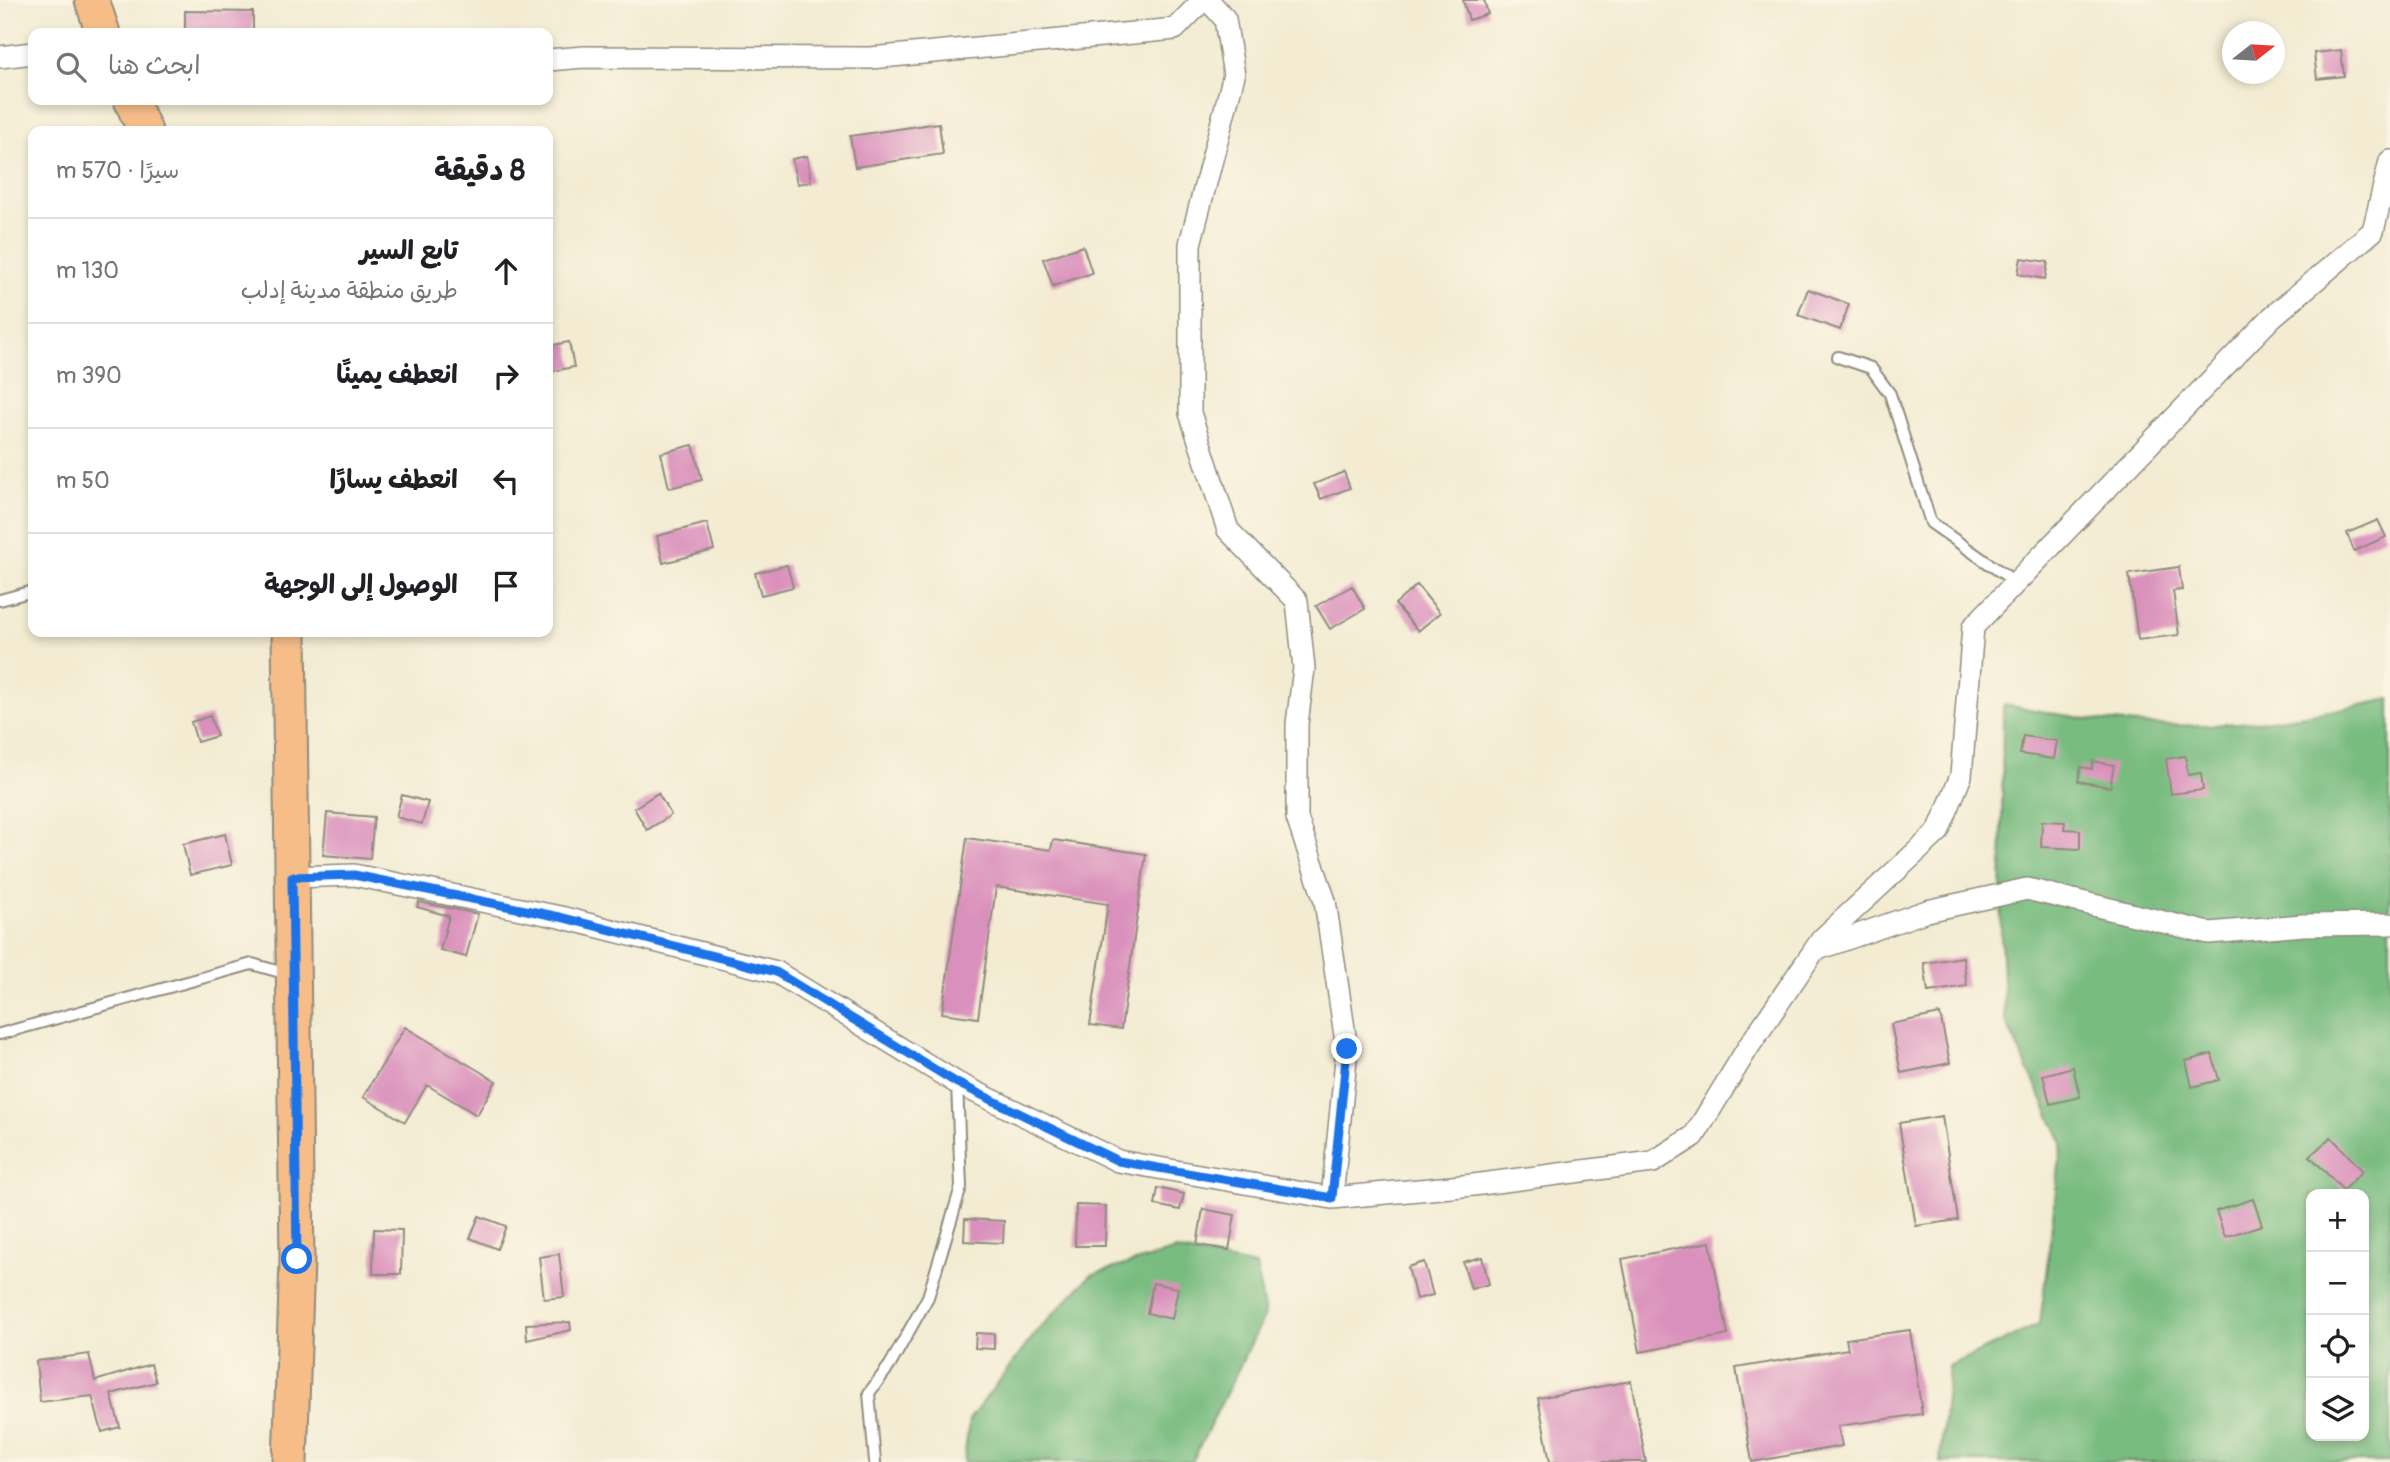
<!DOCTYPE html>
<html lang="ar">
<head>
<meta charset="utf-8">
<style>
  :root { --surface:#fff; --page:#f2f2f2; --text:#202124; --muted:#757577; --line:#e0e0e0 }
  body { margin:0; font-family:Pangolin,"Playpen Sans Arabic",sans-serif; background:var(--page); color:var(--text); direction:rtl }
  .controls { position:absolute; right:21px; bottom:21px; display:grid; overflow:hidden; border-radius:14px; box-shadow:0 4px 10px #0003 }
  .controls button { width:63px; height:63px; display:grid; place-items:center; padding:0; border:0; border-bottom:2px solid var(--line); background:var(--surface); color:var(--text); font:35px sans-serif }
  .compass { position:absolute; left:2222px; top:21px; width:63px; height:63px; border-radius:50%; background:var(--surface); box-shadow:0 4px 10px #0003; rotate:73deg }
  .stop { position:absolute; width:21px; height:21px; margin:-16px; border:5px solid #1a73e8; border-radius:50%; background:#fff }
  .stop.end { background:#1a73e8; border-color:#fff; box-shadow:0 2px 7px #0008 }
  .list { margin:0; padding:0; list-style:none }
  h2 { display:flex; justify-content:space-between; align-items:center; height:91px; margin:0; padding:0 28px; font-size:30px }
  h2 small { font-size:23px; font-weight:400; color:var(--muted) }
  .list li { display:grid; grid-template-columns:46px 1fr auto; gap:21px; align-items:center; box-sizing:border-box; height:105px; padding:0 28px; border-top:2px solid var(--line) }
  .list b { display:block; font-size:26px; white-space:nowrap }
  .list p { margin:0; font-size:23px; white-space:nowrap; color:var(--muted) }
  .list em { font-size:23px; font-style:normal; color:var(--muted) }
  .icon { flex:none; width:38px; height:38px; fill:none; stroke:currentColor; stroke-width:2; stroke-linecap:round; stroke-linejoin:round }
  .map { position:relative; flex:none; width:2390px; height:1462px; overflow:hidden; direction:ltr }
  .search { position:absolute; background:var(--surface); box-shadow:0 4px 10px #0003; left:28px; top:28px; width:525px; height:77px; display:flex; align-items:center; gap:18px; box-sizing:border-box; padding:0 24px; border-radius:14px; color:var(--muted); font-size:26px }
  .panel { position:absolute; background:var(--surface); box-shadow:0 4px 10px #0003; left:28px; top:126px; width:525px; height:511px; border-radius:14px; direction:rtl }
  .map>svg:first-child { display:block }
</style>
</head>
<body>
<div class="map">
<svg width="2390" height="1462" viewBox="0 0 2390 1462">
  <rect width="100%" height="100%" fill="#fcf5e5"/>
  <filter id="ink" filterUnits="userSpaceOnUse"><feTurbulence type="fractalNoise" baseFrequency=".0143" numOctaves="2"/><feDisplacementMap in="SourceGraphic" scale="14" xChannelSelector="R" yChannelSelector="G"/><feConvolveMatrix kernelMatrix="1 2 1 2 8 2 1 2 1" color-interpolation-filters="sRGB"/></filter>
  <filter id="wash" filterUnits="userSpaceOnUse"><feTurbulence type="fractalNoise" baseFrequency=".00686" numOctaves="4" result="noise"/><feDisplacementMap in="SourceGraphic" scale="28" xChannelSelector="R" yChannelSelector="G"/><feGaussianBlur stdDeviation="1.57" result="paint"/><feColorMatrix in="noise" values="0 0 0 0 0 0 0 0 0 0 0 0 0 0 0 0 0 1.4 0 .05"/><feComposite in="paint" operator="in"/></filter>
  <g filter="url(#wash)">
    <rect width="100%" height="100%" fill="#f3ecd3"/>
    <path fill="#79bc80" stroke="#527456" stroke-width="2" fill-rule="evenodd" d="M2390,699v763h-450l9,-96 91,-42 22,-183 -57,-121 -4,-86 2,-229c37,5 74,14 111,17 95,10 184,-3 276,-23zM2311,1194h53v242h-53z
      M1176,1250l80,16 9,49 -73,147h-228l5,-42 70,-91 52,-54z"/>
    <g id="blocks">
      <path fill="#da90bc" d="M1463,0h21l4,14 -19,6z
        M185,11l68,1v21h-68z
        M2341,50l3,26 -27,3 -3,-26z
        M939,123l4,31 -88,13 -5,-31z
        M807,156l4,26 -14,2 -5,-25z
        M1083,246l9,27 -39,13 -10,-27z
        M2021,258l27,4 -3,17 -27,-5z
        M1808,289l41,15 -9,26 -42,-15z
        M569,342l5,25 -26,5v-26z
        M693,445l9,35 -33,8 -8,-35z
        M1344,472l6,16 -29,11 -7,-15z
        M2378,520l8,17 -32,14 -7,-18z
        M707,523l7,27 -51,13 -6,-27z
        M787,565l6,22 -32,8 -6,-22z
        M2179,567l3,23 -9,1 6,44 -41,5 -9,-66z
        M1417,585l23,28 -22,18 -23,-27z
        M1352,586l13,23 -35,20 -14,-23z
        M210,716l7,20 -20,6 -6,-20z
        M2023,736l34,5 -3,18 -34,-5z
        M2185,756l3,19 13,-2 2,17 -32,4 -5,-35z
        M2093,761l21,4 -4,22 -32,-6 3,-14 11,2z
        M658,793l13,22 -24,15 -13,-22z
        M402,795l26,7 -6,22 -26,-7z
        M327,813l47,4 -4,42 -47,-4z
        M2042,821l23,1 -1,7 16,1v19l-39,-2z
        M225,834l7,31 -42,10 -7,-31z
        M967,838l84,12 2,-10 93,14 -25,175 -31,-4 18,-121 -112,-17 -18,131 -36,-5z
        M419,902l59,12 -12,43 -26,-7 9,-34 -32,-9z
        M1963,957l4,29 -39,6 -4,-29z
        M1940,1014l10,49 -49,10 -10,-49z
        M405,1027l91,54 -19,34 -50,-30 -22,37 -42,-25z
        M2212,1054l7,26 -27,7 -6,-26z
        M2073,1067l7,30 -30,7 -7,-29z
        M1942,1116l16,104 -42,6 -17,-103z
        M2331,1137l32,34 -20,19 -33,-34z
        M1158,1188l26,6 -4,16 -25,-5z
        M2253,1199l9,26 -37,12 -9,-26z
        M1076,1205l30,1 -1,40h-30z
        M1203,1209l32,6 -6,35 -32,-5z
        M479,1216l27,10 -9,23 -27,-11z
        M965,1219l39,2 -1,22 -39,-2z
        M374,1229l28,1 -1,44h-28z
        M1710,1242l18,93 -88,17 -18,-93z
        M559,1254l5,43 -20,2 -5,-42z
        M1482,1257l7,27 -18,5 -8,-27z
        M1424,1262l9,33 -17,4 -8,-32z
        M1153,1283l25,5 -6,31 -25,-6z
        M570,1322l1,8 -44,10 -1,-16z
        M1910,1330l12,84 -84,12 4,20 -90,16 -16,-94 112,-19 -2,-10z
        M976,1333l18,1v15l-19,-1z
        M89,1354l6,27 56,-17 5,18 -45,12 9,33 -18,5 -10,-36 -52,6 -4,-41z
        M1631,1381l15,81h-96l-12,-64z"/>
    </g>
  </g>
  <g filter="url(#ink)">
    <use href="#blocks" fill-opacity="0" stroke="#8f8c7f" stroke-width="2"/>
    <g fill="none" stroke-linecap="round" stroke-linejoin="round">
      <g stroke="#8f8c7f" stroke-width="14">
        <path id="service" d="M1838,357l33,11 19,26 41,129 84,59
          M0,600l33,-9
          M0,1034l252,-70 39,11
          M875,1462l-6,-69 21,-28 38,-68 33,-110 -4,-104"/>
      </g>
      <g stroke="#8f8c7f" stroke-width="24">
        <path id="minor" d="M1208,0l17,19 9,56 -44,169v169l38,117 69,71 7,67 -7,56v94l28,83 22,148 -15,149
          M0,57l33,-4
          M548,60l36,-3 287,1 304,-29 28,-29
          M292,877l62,-2 206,42 216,55 181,111 161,78 214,37 141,-13 180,-23 41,-26 55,-90 73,-107 116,-107 23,-56 12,-149 299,-310 101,-86 17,-70
          M1815,950l112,-39 100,-22 182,44 94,-8 87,-1"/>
      </g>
      <g stroke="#8f8c7f" stroke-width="37">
        <path id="primary" d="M92,0l11,33
          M131,100l14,31
          M289,632l8,628 -7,202"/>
      </g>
      <use href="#service" stroke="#fff" stroke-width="10"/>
      <use href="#minor" stroke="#fff" stroke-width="21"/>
      <use href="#primary" stroke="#f7bd88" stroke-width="33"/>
    </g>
  </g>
  <g fill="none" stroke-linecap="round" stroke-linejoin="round" filter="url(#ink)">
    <path stroke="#1a73e8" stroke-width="9" d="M297,1259l-5,-382 62,-2 206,42 216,55 181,111 161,78 214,37 15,-149"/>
  </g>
</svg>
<div class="controls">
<button>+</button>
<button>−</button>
<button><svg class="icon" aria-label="locate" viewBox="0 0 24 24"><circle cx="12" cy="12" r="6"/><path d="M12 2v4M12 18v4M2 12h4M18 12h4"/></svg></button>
<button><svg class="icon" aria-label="layers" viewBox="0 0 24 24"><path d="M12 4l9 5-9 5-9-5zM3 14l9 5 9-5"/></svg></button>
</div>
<svg class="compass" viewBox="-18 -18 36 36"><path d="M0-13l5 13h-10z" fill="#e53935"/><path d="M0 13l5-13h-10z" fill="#757577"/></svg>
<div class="stop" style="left:297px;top:1259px"></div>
<div class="stop end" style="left:1347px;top:1049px"></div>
<div class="search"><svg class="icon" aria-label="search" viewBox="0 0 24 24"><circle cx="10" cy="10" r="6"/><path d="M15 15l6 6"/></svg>ابحث هنا</div>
<section class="panel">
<h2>8 دقيقة<small>سيرًا · 570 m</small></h2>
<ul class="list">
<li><svg class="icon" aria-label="ahead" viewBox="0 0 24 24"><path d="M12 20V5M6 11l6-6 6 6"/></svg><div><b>تابع السير</b><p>طريق منطقة مدينة إدلب</p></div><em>130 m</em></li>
<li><svg class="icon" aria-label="right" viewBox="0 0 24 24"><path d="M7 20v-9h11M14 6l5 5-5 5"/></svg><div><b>انعطف يمينًا</b></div><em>390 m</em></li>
<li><svg class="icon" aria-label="left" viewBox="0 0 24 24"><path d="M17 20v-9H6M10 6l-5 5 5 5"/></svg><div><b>انعطف يسارًا</b></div><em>50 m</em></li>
<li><svg class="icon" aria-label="arrive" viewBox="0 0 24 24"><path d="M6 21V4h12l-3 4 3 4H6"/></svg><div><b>الوصول إلى الوجهة</b></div></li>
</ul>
</section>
</div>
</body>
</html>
